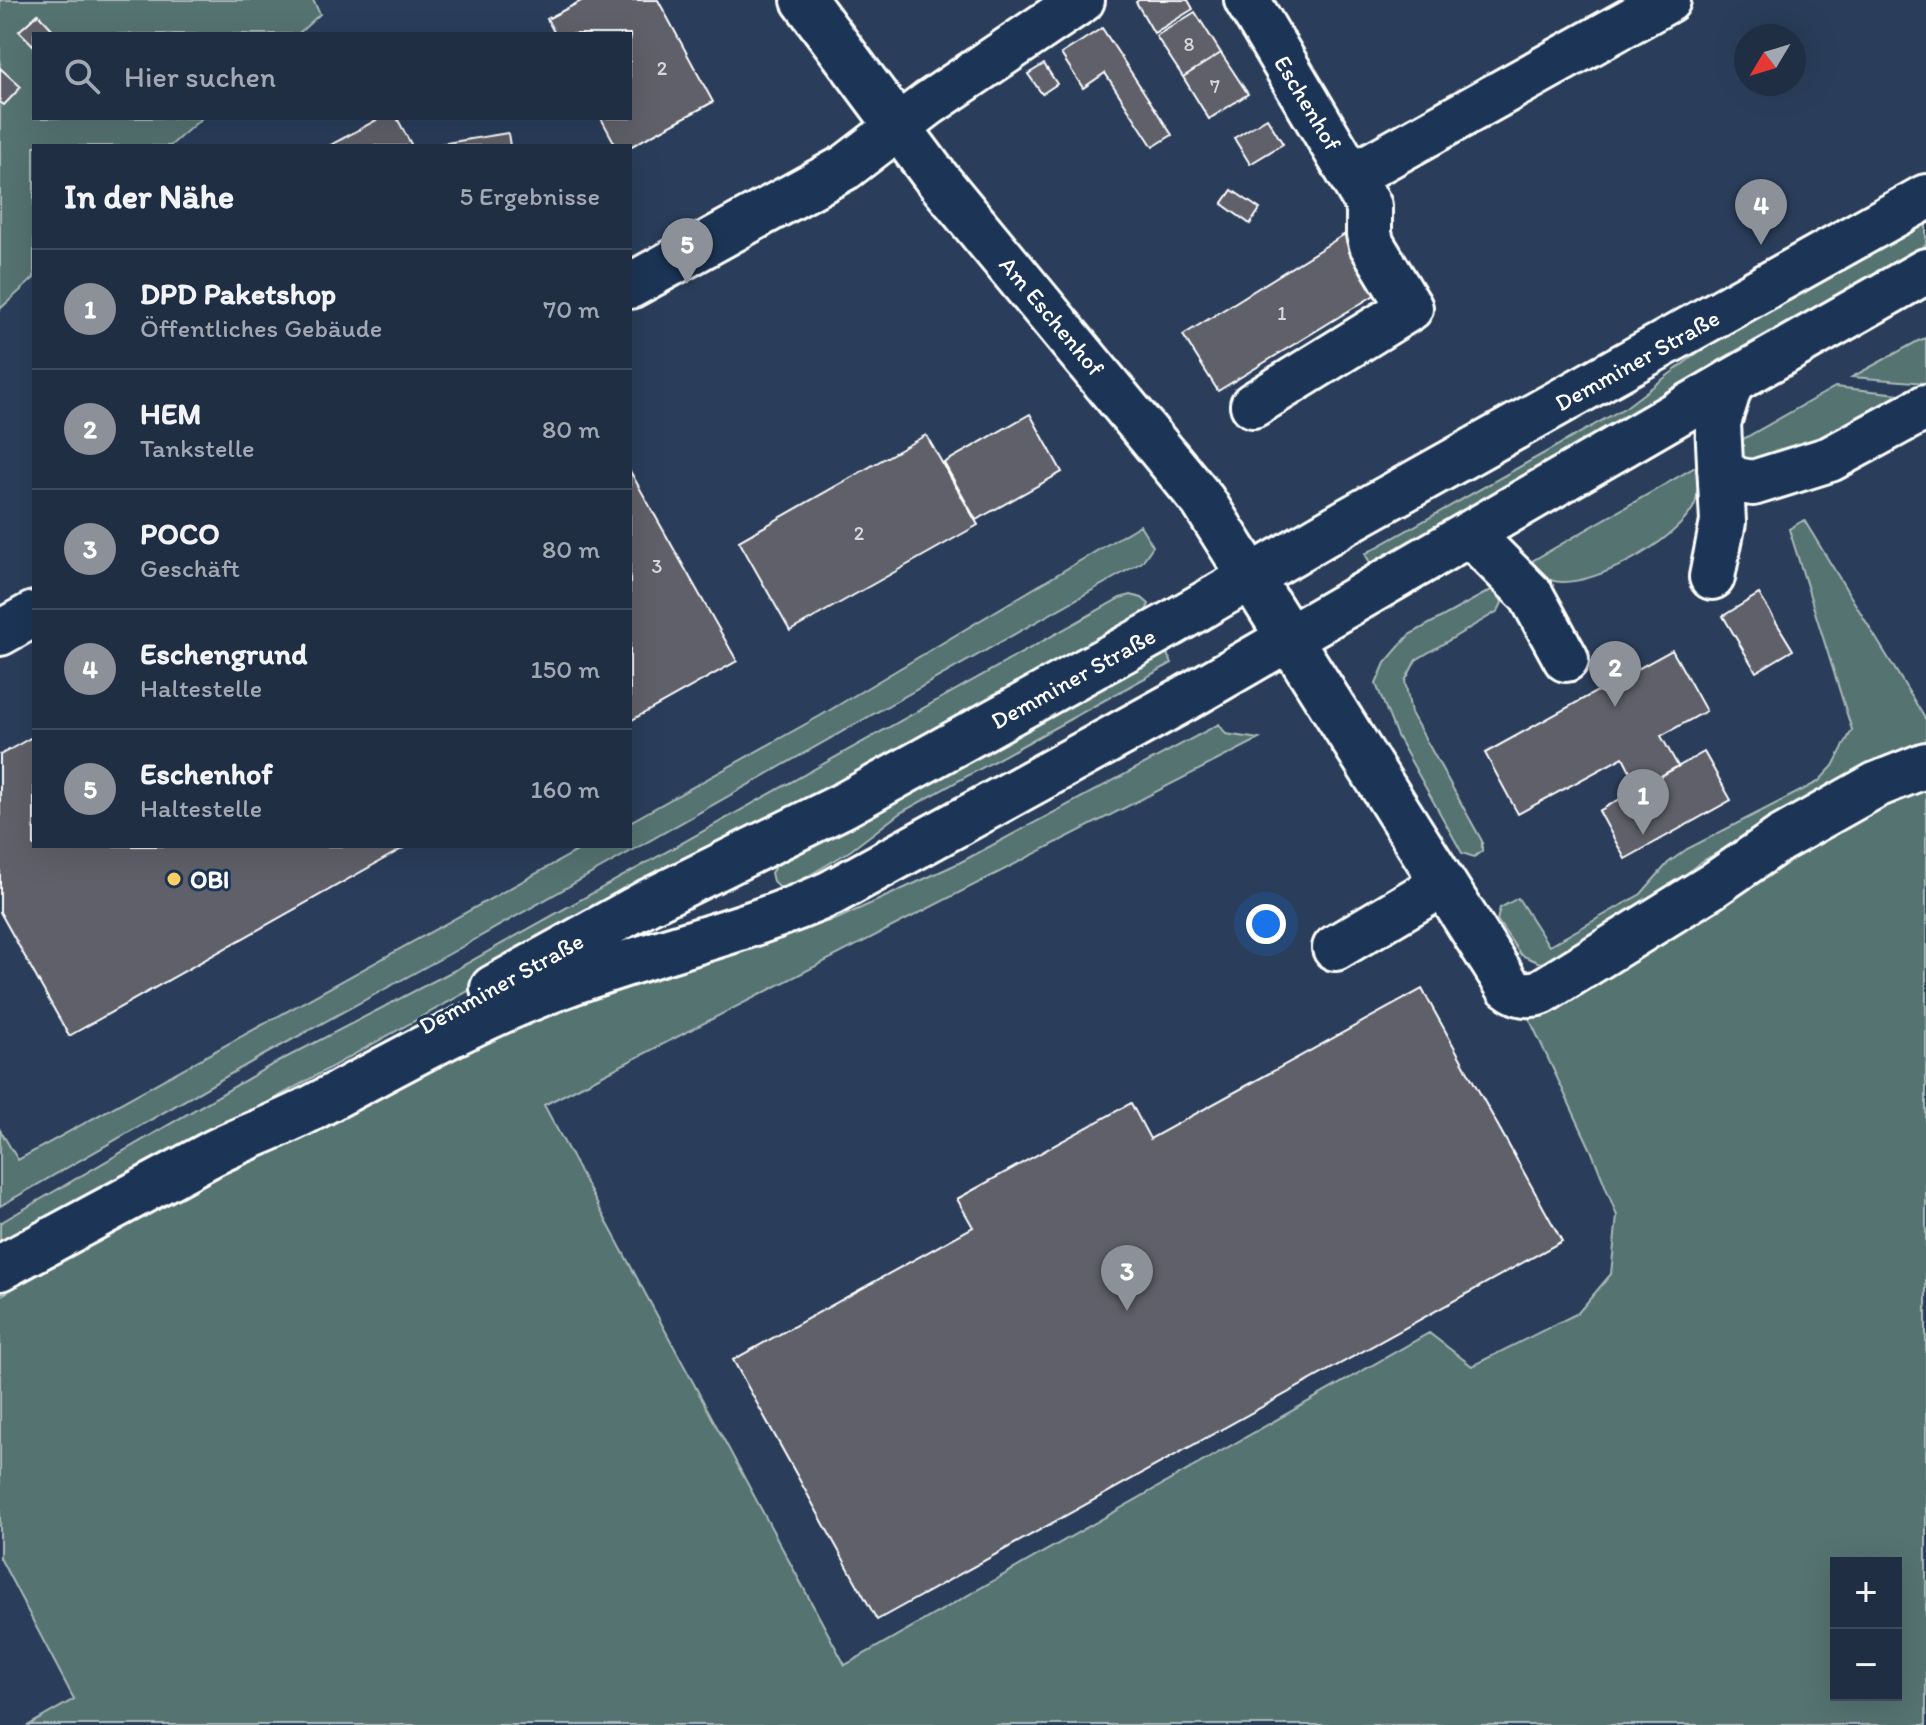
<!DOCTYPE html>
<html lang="de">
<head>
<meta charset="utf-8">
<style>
  :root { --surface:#202e44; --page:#2d3a4f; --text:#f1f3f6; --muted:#a2a8b2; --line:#3d4a5d; --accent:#8c9099 }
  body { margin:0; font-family:Itim,sans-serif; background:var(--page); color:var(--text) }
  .controls { position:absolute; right:24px; bottom:24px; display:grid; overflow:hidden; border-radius:0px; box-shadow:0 8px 32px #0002 }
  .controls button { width:72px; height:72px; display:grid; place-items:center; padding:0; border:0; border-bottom:2px solid var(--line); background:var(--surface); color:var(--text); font:40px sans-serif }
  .compass { position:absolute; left:1734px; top:24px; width:72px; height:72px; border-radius:50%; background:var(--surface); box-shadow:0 8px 32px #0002; rotate:232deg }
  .you { position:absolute; left:1266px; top:924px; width:28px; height:28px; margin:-20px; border:6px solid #fff; border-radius:50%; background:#1a73e8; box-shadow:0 0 0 12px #1a73e833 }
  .badge { display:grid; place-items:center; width:52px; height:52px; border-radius:50%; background:var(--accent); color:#fff; font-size:26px; font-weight:700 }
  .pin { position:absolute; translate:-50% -66px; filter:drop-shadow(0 2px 4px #0008) }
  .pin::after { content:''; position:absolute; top:42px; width:28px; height:24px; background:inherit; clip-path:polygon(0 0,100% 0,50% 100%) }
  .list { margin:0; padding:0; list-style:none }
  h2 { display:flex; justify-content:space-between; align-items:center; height:104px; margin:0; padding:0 32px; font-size:34px }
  h2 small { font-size:26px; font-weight:400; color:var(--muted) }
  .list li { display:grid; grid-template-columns:52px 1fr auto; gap:24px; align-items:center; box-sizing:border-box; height:120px; padding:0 32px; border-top:2px solid var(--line) }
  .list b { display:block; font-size:30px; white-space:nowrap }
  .list p { margin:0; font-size:26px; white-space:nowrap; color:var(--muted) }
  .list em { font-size:26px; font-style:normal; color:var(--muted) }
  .icon { flex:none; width:44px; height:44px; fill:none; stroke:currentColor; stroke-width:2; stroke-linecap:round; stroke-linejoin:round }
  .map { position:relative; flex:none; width:1926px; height:1725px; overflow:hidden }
  .search { position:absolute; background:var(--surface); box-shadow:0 8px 32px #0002; left:32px; top:32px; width:600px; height:88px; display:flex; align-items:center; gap:20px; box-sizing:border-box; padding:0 28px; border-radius:0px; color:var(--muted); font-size:30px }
  .panel { position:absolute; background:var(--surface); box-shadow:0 8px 32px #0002; left:32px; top:144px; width:600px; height:704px; border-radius:0px }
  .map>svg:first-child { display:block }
</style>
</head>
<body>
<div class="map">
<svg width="1926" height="1725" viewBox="0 0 1926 1725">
  <rect width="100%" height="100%" fill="#2a3e5b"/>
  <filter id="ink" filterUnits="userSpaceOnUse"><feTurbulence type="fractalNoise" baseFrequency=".0125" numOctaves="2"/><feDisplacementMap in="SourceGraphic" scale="16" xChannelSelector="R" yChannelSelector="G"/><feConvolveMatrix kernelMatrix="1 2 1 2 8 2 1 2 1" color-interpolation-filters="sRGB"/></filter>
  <g filter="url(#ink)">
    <path fill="#557371" stroke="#aab9b8" stroke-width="2" fill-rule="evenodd" d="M0,0h313l7,14 -22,20h-264v84h168l-32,28h-136v132l-34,31z
      M1926,223v22l-205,114 -128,85 -220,124 -8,-14 261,-147 86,-65z
      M1926,338v45l-74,-6 66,-36z
      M1835,387l82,9 -1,6 -161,63 -21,-8 -3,-11z
      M1697,466c0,14 3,29 -4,42 -18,33 -101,81 -139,73 -10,-2 -16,-12 -22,-20z
      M1804,520l122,200v26l-90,39 -137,78 -45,41 -92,55 -22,4 -19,-8 -24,-35 3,-12 18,-10 31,48 92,-52 27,-31 19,-14 131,-67 15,-16 19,-36 -63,-201z
      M1140,525l13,21 -11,16 -691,391 -189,103 -262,150v-76l18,30 568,-314h44v-24l190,-106z
      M1493,589l6,3 3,11 -4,8 -82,49 -11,21 6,32 71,128v10l-8,6 -12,-4 -65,-117 -21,-52 9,-21 24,-28z
      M1131,595l11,3 7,6 -3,7 -33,22 -1113,618v-28l268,-156 187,-97 665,-372z
      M1165,650l7,13 -272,150 -50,38 -60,36h-11l-6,-6 -2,-8 6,-10z
      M1219,724l7,10 33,5 -715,366 301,560 584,-332 43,33 106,-53 33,-39 6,-58 -26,-66 -62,-132 129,-79 51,-25 46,-35 171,-102v948h-1897l45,-26 -74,-141v-262l228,-127 378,-186 231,-64 122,-56zM1836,1563h60v132h-60z"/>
    <path fill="#5f6169" stroke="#fff" stroke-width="2" d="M583,0h75l55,102 -83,45 -14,-1 -15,-28h29v-84h-75l-8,-15z
      M1139,0h49l5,9 -39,24 -18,-31z
      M1195,12l26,41 -38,24 -27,-41z
      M38,14l19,20h-23v12l-15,-15z
      M1102,28l70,107 -19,12 -48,-74 -22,15 -22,-34z
      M1221,53l27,41 -39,25 -26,-42z
      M1044,64l13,20 -15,10 -14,-20z
      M0,68l21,19 -17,18 -4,-3z
      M380,118h17l15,28h-83z
      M1267,118l16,26 -33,20 -16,-26z
      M508,133l2,13h-82z
      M1232,190l28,19 -10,15 -28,-20z
      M1345,234l36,57 -163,100 -35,-56z
      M1030,414l32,58 -86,48 -32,-57z
      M926,435l52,90 -188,106 -51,-90z
      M630,471l107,190 -107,60z
      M1759,594l34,56 -37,22 -33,-56z
      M1672,650l34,61 -45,25 17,30 -39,22 -16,-31 -105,57 -33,-61z
      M34,736v110h373l-338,190 -69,-124v-157z
      M1704,752l27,48 -106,59 -26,-48z
      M1422,989l140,252 -685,379 -144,-260 240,-133 -16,-28 174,-96 19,36z"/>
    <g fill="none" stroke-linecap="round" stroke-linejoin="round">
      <g stroke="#fff" stroke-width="50">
        <path id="minor" d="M804,0l130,175 269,326 305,485c11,9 20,10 33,6l171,-106 68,-47 96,-54 50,-20
          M1247,0l122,206v28l3,11 38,63 -157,97
          M1352,176l316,-176
          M630,286l216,-119 82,-63 154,-104
          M1720,469l16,11 17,3 77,-24 96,-52
          M1470,534l61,61 35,64
          M1712,577l11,-55 -5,-99 13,-41
          M0,633l34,-19
          M1335,948l108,-64"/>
      </g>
      <g stroke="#fff" stroke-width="50">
        <path id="major" d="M493,988l155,-86 196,-97 325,-180 180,-105 577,-323
          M0,1268c71,-38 142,-77 213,-115 33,-16 67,-28 99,-45 79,-42 156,-86 239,-118 92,-37 190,-56 280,-97l355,-195 545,-316 195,-111"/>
      </g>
      <use href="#minor" stroke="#1d3557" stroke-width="44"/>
      <use href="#major" stroke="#1d3557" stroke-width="44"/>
    </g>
  </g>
  <circle fill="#ffd166" stroke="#1d3557" stroke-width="3" cx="174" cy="879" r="8"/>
  <g text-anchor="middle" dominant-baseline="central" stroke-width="6" stroke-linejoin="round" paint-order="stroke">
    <g font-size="20" fill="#d7d8da">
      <text x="1189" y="44">8</text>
      <text x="662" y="68">2</text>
      <text x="1215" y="86">7</text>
      <text x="1282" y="313">1</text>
      <text x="859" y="533">2</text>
      <text x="657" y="566">3</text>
    </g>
    <g font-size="24" fill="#fff" stroke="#1d3557">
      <text transform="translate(1308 103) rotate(59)">Eschenhof</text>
      <text transform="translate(1052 316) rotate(50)">Am Eschenhof</text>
      <text transform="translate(1637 360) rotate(-29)">Demminer Straße</text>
      <text transform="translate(1073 678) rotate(-29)">Demminer Straße</text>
      <text transform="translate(501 983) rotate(-29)">Demminer Straße</text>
    </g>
    <g font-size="24" font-weight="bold" fill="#fff" stroke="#1d3557" text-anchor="start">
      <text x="190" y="879">OBI</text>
    </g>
  </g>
</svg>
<div class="controls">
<button>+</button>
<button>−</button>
</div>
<svg class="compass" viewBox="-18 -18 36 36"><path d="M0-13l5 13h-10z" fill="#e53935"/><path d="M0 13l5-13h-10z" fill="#a2a8b2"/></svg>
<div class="you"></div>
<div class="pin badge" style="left:1643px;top:835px">1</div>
<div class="pin badge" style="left:1615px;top:707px">2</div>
<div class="pin badge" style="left:1127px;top:1311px">3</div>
<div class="pin badge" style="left:1761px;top:245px">4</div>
<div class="pin badge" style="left:687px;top:284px">5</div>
<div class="search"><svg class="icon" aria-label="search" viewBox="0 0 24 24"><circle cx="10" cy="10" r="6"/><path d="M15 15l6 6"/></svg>Hier suchen</div>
<section class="panel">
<h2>In der Nähe<small>5 Ergebnisse</small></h2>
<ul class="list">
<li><span class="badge">1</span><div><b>DPD Paketshop</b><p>Öffentliches Gebäude</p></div><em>70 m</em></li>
<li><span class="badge">2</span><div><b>HEM</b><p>Tankstelle</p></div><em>80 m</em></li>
<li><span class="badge">3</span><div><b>POCO</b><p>Geschäft</p></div><em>80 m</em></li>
<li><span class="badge">4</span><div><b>Eschengrund</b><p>Haltestelle</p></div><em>150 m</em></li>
<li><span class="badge">5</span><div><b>Eschenhof</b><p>Haltestelle</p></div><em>160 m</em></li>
</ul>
</section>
</div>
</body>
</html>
